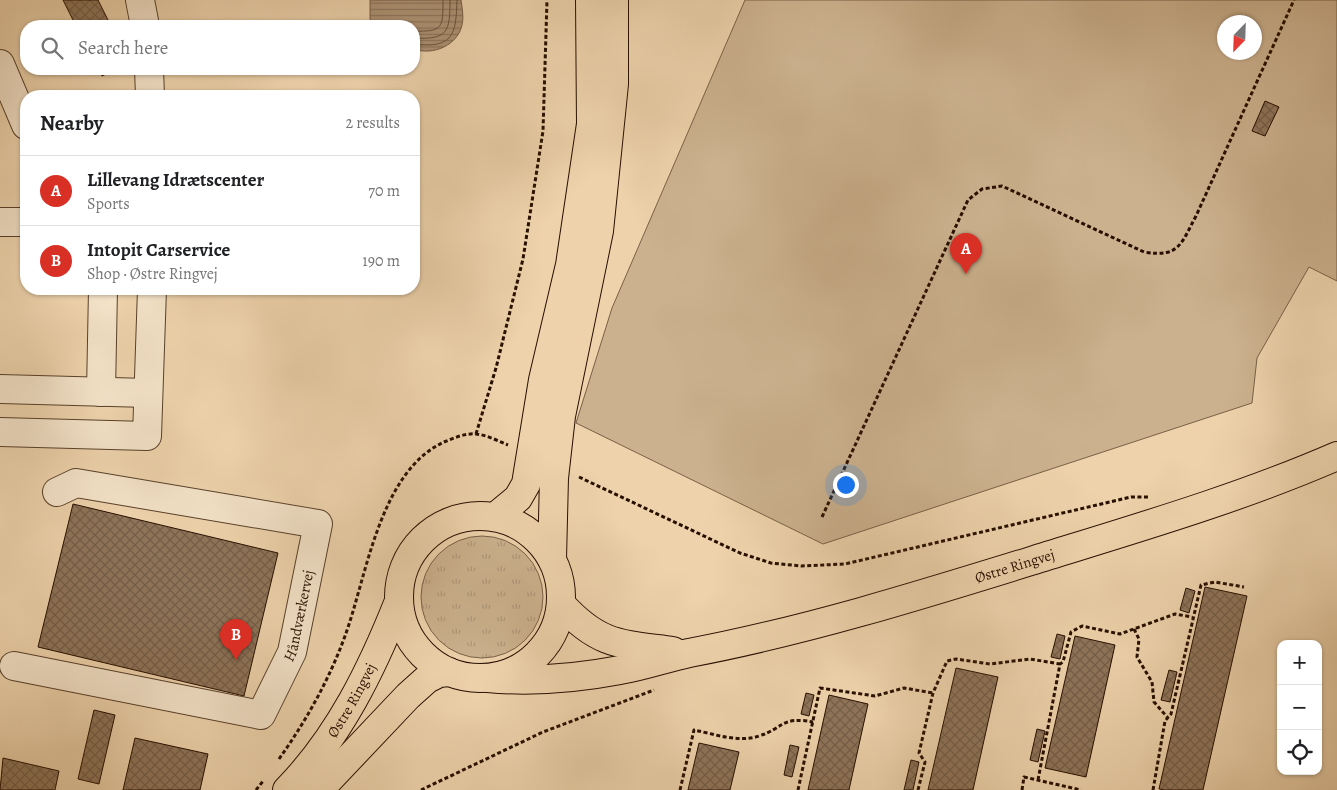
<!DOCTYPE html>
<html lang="en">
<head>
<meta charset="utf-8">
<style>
  :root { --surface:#fff; --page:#f6f6f6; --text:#202124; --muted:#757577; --line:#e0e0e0; --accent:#d93025 }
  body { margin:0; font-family:Alegreya,serif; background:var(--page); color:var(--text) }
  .controls { position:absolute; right:15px; bottom:15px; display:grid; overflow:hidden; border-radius:10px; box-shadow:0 1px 4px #0004 }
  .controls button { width:45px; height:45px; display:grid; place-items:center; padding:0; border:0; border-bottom:1px solid var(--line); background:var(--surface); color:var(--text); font:25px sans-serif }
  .compass { position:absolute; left:1217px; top:15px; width:45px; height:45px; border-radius:50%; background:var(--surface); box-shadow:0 1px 4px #0004; rotate:203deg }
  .you { position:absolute; left:845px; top:484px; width:18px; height:18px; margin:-12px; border:4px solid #fff; border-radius:50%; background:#1a73e8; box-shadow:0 0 0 8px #1a73e833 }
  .badge { display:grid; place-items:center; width:32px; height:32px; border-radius:50%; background:var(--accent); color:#fff; font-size:16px; font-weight:700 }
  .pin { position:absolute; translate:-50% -41px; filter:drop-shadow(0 1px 2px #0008) }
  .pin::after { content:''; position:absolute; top:26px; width:18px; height:15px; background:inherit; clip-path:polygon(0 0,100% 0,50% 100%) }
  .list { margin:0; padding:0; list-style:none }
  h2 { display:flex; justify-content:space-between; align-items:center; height:65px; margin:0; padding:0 20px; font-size:21px }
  h2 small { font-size:16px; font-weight:400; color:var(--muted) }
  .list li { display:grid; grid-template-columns:32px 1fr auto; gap:15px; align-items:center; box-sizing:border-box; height:70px; padding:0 20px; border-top:1px solid var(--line) }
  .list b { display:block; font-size:19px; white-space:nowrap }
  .list p { margin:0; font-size:16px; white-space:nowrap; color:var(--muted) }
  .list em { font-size:16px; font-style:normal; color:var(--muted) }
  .icon { flex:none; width:28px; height:28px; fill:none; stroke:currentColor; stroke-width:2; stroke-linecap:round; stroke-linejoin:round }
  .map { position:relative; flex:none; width:1337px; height:790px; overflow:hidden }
  .search { position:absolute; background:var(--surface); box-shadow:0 1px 4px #0004; left:20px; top:20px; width:400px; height:55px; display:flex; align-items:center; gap:12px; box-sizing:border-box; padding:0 18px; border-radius:20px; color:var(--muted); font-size:19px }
  .panel { position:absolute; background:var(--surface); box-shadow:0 1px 4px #0004; left:20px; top:90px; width:400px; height:205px; border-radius:20px }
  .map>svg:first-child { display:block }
</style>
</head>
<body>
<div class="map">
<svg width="1337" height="790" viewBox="0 0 1337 790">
  <defs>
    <pattern id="grass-tufts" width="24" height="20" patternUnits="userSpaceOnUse" patternTransform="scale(1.25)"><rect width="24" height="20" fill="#cbb18e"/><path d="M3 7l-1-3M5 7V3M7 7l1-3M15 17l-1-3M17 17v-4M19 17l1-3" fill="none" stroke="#ae9779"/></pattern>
    <pattern id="water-rules" width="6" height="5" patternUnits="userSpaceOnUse" patternTransform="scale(1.25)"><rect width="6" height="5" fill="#aa9071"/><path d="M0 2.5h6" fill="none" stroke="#8a745a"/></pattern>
    <pattern id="building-cross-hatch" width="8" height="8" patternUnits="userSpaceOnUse" patternTransform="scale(1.25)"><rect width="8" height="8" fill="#8e7459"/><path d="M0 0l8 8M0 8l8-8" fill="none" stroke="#745e47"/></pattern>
  </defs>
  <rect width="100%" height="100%" fill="#edd2ab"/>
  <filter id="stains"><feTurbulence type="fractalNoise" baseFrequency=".004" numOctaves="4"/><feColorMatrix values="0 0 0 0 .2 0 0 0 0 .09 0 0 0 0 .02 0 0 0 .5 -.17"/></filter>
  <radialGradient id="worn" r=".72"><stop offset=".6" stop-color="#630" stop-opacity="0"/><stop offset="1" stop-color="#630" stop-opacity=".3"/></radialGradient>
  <path fill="url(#grass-tufts)" stroke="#796047" d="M421 597a61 61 0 1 1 122 0a61 61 0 1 1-122 0Z"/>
  <path fill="#cbb18e" stroke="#796047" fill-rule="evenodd" d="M745,0h592v281l-28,-14 -52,91 -5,45 -429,141 -247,-121 36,-115zM1224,22h30v30h-30z"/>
  <path fill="url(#water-rules)" stroke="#765c44" d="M370,0h91c1,7 3,17 1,25 -4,20 -29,31 -48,24v-23h-39l-5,-7z"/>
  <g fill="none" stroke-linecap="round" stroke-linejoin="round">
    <path stroke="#685038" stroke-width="1" d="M414,31c29,1 29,-3 29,-31
      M414,38c34,2 36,-6 36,-38
      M414,44c40,5 42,-10 43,-44"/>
  </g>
  <path fill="url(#building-cross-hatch)" stroke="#270f00" d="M63,0h35l13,26h-35z
    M98,69h18l-14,7z
    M1265,101l14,6 -14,29 -13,-5z
    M73,504l205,49 -34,143 -206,-49z
    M1205,587l42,9 -44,194h-38l-6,-1z
    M1186,588l9,3 -6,22 -9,-3z
    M1057,634l8,2 -5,23 -9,-2z
    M1075,636l40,9 -29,132 -41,-9z
    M956,668l42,9 -25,113h-45z
    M1169,670l8,2 -7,30 -9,-2z
    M806,693l8,2 -5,21 -8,-2z
    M829,695l39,9 -19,86h-41z
    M94,710l21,5 -16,69 -21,-5z
    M1037,729l8,2 -7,31 -8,-2z
    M135,738l73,16 -8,36h-77z
    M699,743l40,9 -9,38h-42z
    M790,745l9,2 -7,30 -8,-2z
    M3,758l56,13 -4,19h-55z
    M911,760l8,2 -6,28h-9z"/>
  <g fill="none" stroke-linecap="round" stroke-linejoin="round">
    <g stroke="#58402b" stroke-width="30">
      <g id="minor">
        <path d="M140,0l5,26"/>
        <path d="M0,64l26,61"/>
        <path d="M149,69l1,27"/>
        <path d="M0,222h26"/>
        <path d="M0,389l148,4"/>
        <path d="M101,392l2,-103"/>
        <path d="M0,432l147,4 5,-147"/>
        <path id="s1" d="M14,666l247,49 31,-63 26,-128 -242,-41 -19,9"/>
      </g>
    </g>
    <g stroke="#270f00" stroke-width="30">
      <g id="major">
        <circle cx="480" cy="597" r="81"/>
        <path d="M561,604c38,42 60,40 112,47"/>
        <path id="s2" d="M488,678c43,4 90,0 132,-8 24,-4 46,-12 69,-17 116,-22 229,-57 342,-92 103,-32 207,-62 306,-105"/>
        <path id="s3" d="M287,790c52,-53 85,-121 112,-189"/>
        <path d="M319,790l89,-94 19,-17 12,-6 10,-1"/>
      </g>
    </g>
    <g stroke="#270f00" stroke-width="30">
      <path id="highway" d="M495,517l23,-19 8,-14 17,-104 27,-115 21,-141 -1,-124
        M552,559l2,-81 7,-62 38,-185 15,-147v-84"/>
    </g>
    <path stroke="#270f00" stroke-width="3" stroke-dasharray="4 2.5" stroke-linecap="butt" d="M476,434l20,-66 27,-109 20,-128 4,-131
      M579,477l161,76 31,10 30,3 44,-2 286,-67h18
      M822,517l146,-317 14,-11 20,-3 142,66c35,6 37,-8 52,-36l98,-216
      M1134,629l5,10 -2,18 15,25 2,20 14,16
      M279,759c27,-38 50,-79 66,-123 22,-60 34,-164 99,-194 10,-4 21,-9 32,-8 11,1 22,7 32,11
      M1038,780l22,-116 3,-2 8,-30 11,-6 38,8 55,-20 17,3
      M256,790l8,-10
      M421,790l122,-58 111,-42
      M680,790l14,-60c20,4 45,13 65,6 25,-8 22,-20 54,-14
      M798,790l22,-102 55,8 29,-8 29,5
      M918,790l7,-28 -6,-9 14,-60 14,-32 9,-2 34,5 40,-5 30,5
      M1022,790l2,-13 57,13
      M1153,790l12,-69 6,-7 30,-129 14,-3 29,5"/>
    <use href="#minor" stroke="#f3e2c8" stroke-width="28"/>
    <use href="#major" stroke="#edd2ab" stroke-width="28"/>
    <use href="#highway" stroke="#edd2ab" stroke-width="28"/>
  </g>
  <g text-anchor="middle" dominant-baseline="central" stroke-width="4.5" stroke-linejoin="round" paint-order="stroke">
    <g font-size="15" fill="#270f00" stroke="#f3e2c8">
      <text stroke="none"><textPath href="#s2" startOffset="541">Østre Ringvej</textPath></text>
      <text stroke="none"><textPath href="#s1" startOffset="359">Håndværkervej</textPath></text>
      <text stroke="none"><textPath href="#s3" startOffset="111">Østre Ringvej</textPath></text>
    </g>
  </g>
  <rect width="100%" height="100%" filter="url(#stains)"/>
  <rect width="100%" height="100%" fill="url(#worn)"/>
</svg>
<div class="controls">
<button>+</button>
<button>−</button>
<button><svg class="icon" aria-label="locate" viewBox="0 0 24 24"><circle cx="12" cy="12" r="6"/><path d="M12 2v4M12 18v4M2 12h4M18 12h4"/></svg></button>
</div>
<svg class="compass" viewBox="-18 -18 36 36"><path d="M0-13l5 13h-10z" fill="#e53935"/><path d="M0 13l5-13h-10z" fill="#757577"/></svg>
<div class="you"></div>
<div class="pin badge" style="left:966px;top:274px">A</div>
<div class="pin badge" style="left:236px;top:660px">B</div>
<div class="search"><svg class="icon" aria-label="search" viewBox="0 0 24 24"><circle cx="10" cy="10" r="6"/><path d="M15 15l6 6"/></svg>Search here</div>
<section class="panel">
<h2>Nearby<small>2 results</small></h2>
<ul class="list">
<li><span class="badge">A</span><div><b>Lillevang Idrætscenter</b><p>Sports</p></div><em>70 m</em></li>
<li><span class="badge">B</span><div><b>Intopit Carservice</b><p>Shop · Østre Ringvej</p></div><em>190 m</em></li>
</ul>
</section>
</div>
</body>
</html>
